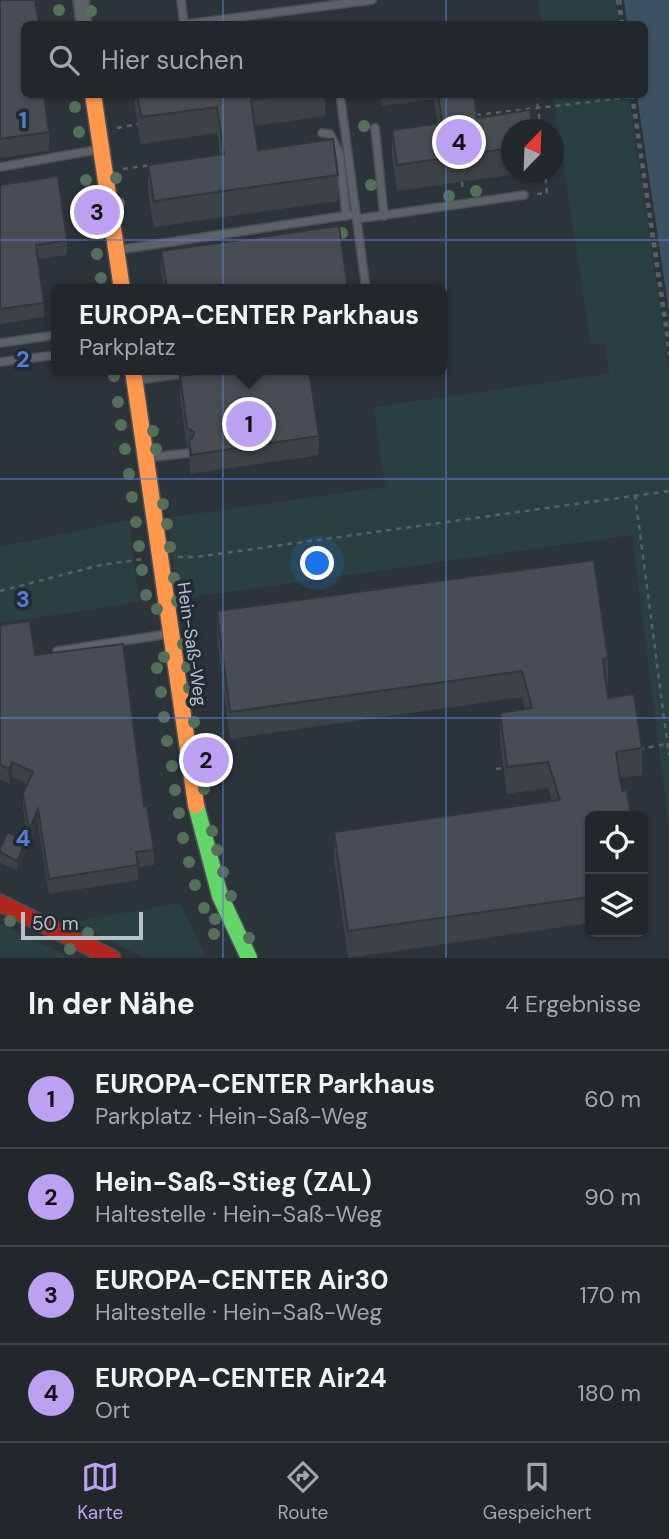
<!DOCTYPE html>
<html lang="de">
<head>
<meta charset="utf-8">
<style>
  :root { --surface:#22272b; --page:#2e3337; --text:#f1f3f6; --muted:#a2a5a9; --line:#3f4447; --accent:#bca0f2 }
  body { margin:0; font-family:"DM Sans",sans-serif; background:var(--page); color:var(--text) }
  .controls { position:absolute; right:21px; bottom:21px; display:grid; overflow:hidden; border-radius:10px; box-shadow:0 2px 5px #0004 }
  .controls button { width:63px; height:63px; display:grid; place-items:center; padding:0; border:0; border-bottom:2px solid var(--line); background:var(--surface); color:var(--text); font:35px sans-serif }
  .compass { position:absolute; left:501px; top:119px; width:63px; height:63px; border-radius:50%; background:var(--surface); box-shadow:0 2px 5px #0004; rotate:23deg }
  .scale { position:absolute; left:21px; bottom:18px; width:122px; box-sizing:border-box; padding-left:7px; border:4px solid #b7c1ca; border-top:0; font-size:19px; line-height:24px; white-space:nowrap; color:#b7c1ca; -webkit-text-stroke:5px #202b35; paint-order:stroke }
  .you { position:absolute; left:318px; top:564px; width:24px; height:24px; margin:-18px; border:5px solid #fff; border-radius:50%; background:#1a73e8; box-shadow:0 0 0 10px #1a73e833 }
  .badge { display:grid; place-items:center; width:46px; height:46px; border-radius:50%; background:var(--accent); color:#111; font-size:23px; font-weight:700 }
  .pin { position:absolute; translate:-50% -50%; border:4px solid #fff; box-shadow:0 2px 7px #0006 }
  .popup { position:absolute; left:51px; top:284px; width:396px; height:91px; box-sizing:border-box; display:grid; place-content:center; border-radius:10px; background:var(--surface); filter:drop-shadow(0 2px 5px #0005); font-size:23px; white-space:nowrap; color:var(--muted) }
  .popup b { font-size:26px; color:var(--text) }
  .popup::after { content:''; position:absolute; left:50%; top:100%; margin-left:-14px; border:14px solid transparent; border-top-color:var(--surface) }
  .list { margin:0; padding:0; list-style:none }
  h2 { display:flex; justify-content:space-between; align-items:center; height:91px; margin:0; padding:0 28px; font-size:30px }
  h2 small { font-size:23px; font-weight:400; color:var(--muted) }
  .list li { display:grid; grid-template-columns:46px 1fr auto; gap:21px; align-items:center; box-sizing:border-box; height:98px; padding:0 28px; border-top:2px solid var(--line) }
  .list b { display:block; font-size:26px; white-space:nowrap }
  .list p { margin:0; font-size:23px; white-space:nowrap; color:var(--muted) }
  .list em { font-size:23px; font-style:normal; color:var(--muted) }
  .icon { flex:none; width:38px; height:38px; fill:none; stroke:currentColor; stroke-width:2; stroke-linecap:round; stroke-linejoin:round }
  .map { position:relative; flex:none; width:669px; height:958px; overflow:hidden }
  .search { position:absolute; background:var(--surface); box-shadow:0 2px 5px #0004; left:21px; right:21px; top:21px; height:77px; display:flex; align-items:center; gap:18px; box-sizing:border-box; padding:0 24px; border-radius:10px; color:var(--muted); font-size:26px }
  .sheet { height:483px; background:var(--surface) }
  nav { display:flex; justify-content:space-around; align-items:center; box-sizing:border-box; height:98px; border-top:2px solid var(--line); background:var(--surface); font-size:19px; color:var(--muted) }
  nav a { display:grid; justify-items:center; gap:4px }
  nav .on { color:var(--accent) }
  .map>svg:first-child { display:block }
</style>
</head>
<body>
<div class="map">
<svg width="669" height="958" viewBox="0 0 669 958">
  <rect width="100%" height="100%" fill="#2d3439"/>
  <path fill="#2a4040" d="M538,0h77l4,24h-77z
    M553,95h76l40,274v457l-37,-291 -454,64 -11,-81 218,-31 -11,-80 235,-33 -4,-30 -14,1z
    M129,520l10,82 -139,21v-76z
    M180,903l26,55h-61l-72,-36z
    M0,923l71,35h-71z"/>
  <path fill="#3c5263" d="M624,0h45v312l-32,-217 7,-1v-70h-17z"/>
  <g fill="none" stroke-linecap="round" stroke-linejoin="round">
    <g stroke="#4b5054" stroke-width="10">
      <path id="lane" d="M181,0l3,24
        M186,24l186,-24
        M340,94l26,195
        M375,128l9,88
        M322,133l8,1 10,21 6,61
        M0,167l101,-18
        M357,219l167,-24
        M118,250l238,-36
        M0,343l56,-8
        M0,362l56,-7
        M137,380l76,-10
        M147,458l41,-5
        M57,651l111,-17"/>
    </g>
    <g stroke="#4b5054" stroke-width="18">
      <path id="street" d="M81,0l3,24"/>
    </g>
    <g stroke="#4b5054" stroke-width="19">
      <path id="fast" d="M196,805l24,91 29,62"/>
    </g>
    <g stroke="#4b5054" stroke-width="19">
      <path id="slow" d="M93,94l29,195
        M133,370l63,435"/>
    </g>
    <g stroke="#4b5054" stroke-width="19">
      <path id="jam" d="M0,903l112,55"/>
    </g>
    <path stroke="#5a6164" stroke-width="2.5" stroke-dasharray="5 5" stroke-linecap="butt" d="M617,0l4,24
      M620,0l3,24
      M536,94l5,36
      M631,94l38,261
      M633,94l36,245
      M476,115l157,-18
      M117,128l21,-4
      M123,169l28,-4
      M462,182l1,10
      M537,194l10,-1 -2,-21
      M635,495l34,261
      M178,557h18l473,-66
      M0,591l101,-26 42,-6
      M639,749l28,-5
      M496,769l8,-1"/>
    <use href="#lane" stroke="#5d6268" stroke-width="7"/>
    <use href="#street" stroke="#5d6268" stroke-width="14"/>
    <use href="#fast" stroke="#63d668" stroke-width="16"/>
    <use href="#slow" stroke="#ff974d" stroke-width="16"/>
    <use href="#jam" stroke="#b3261e" stroke-width="16"/>
  </g>
  <g fill="#556f5d">
    <circle cx="59" cy="10" r="6"/>
    <circle cx="91" cy="11" r="6"/>
    <circle cx="75" cy="107" r="6"/>
    <circle cx="364" cy="126" r="6"/>
    <circle cx="79" cy="132" r="6"/>
    <circle cx="116" cy="178" r="6"/>
    <circle cx="86" cy="180" r="6"/>
    <circle cx="371" cy="185" r="6"/>
    <circle cx="476" cy="191" r="6"/>
    <circle cx="449" cy="196" r="6"/>
    <circle cx="119" cy="203" r="6"/>
    <circle cx="90" cy="206" r="6"/>
    <circle cx="94" cy="230" r="6"/>
    <circle cx="342" cy="233" r="6"/>
    <circle cx="97" cy="254" r="6"/>
    <circle cx="101" cy="278" r="6"/>
    <circle cx="114" cy="376" r="6"/>
    <circle cx="118" cy="402" r="6"/>
    <circle cx="121" cy="425" r="6"/>
    <circle cx="153" cy="431" r="6"/>
    <circle cx="125" cy="449" r="6"/>
    <circle cx="156" cy="449" r="6"/>
    <circle cx="129" cy="474" r="6"/>
    <circle cx="132" cy="497" r="6"/>
    <circle cx="163" cy="504" r="6"/>
    <circle cx="136" cy="522" r="6"/>
    <circle cx="167" cy="524" r="6"/>
    <circle cx="139" cy="546" r="6"/>
    <circle cx="170" cy="547" r="6"/>
    <circle cx="142" cy="570" r="6"/>
    <circle cx="174" cy="578" r="6"/>
    <circle cx="146" cy="595" r="6"/>
    <circle cx="177" cy="601" r="6"/>
    <circle cx="157" cy="609" r="6"/>
    <circle cx="183" cy="644" r="6"/>
    <circle cx="164" cy="657" r="6"/>
    <circle cx="187" cy="667" r="6"/>
    <circle cx="157" cy="668" r="6"/>
    <circle cx="189" cy="688" r="6"/>
    <circle cx="161" cy="692" r="6"/>
    <circle cx="191" cy="702" r="6"/>
    <circle cx="164" cy="717" r="6"/>
    <circle cx="194" cy="722" r="6"/>
    <circle cx="167" cy="741" r="6"/>
    <circle cx="198" cy="744" r="6"/>
    <circle cx="201" cy="764" r="6"/>
    <circle cx="172" cy="766" r="6"/>
    <circle cx="204" cy="789" r="6"/>
    <circle cx="175" cy="790" r="6"/>
    <circle cx="179" cy="813" r="6"/>
    <circle cx="212" cy="831" r="6"/>
    <circle cx="183" cy="838" r="6"/>
    <circle cx="217" cy="850" r="6"/>
    <circle cx="189" cy="862" r="6"/>
    <circle cx="223" cy="872" r="6"/>
    <circle cx="195" cy="885" r="6"/>
    <circle cx="231" cy="896" r="6"/>
    <circle cx="204" cy="908" r="6"/>
    <circle cx="215" cy="919" r="6"/>
    <circle cx="10" cy="921" r="6"/>
    <circle cx="88" cy="933" r="6"/>
    <circle cx="214" cy="934" r="6"/>
    <circle cx="249" cy="938" r="6"/>
    <circle cx="70" cy="949" r="6"/>
  </g>
  <path fill="#3d4247" d="M0,0l24,24 25,108v19l-49,7z
    M135,94h190v22l-70,10 3,24 80,25v26l-184,26 -6,-36v-26l72,-10 -3,-22 -76,11 -6,-37z
    M380,94h94l3,24 35,12v42h20l-135,19 -5,-35v-26l46,-7 -4,-24 -52,7z
    M0,185l67,55v15l-29,4 6,44v14l-44,7z
    M161,251l187,38h-184l-3,-18z
    M180,376l139,60v19l-128,19 -2,-15v-11l-2,-1 -7,-51z
    M217,611l391,47v27h-2l2,13 34,50v27l-22,3 -30,38v107l-242,35 -14,-99v-27l218,-31 -4,-13 -41,6 -7,-54v-27l25,-4 -3,-12 -292,42 -13,-101z
    M0,625l35,30 109,151 10,44v15l-16,2v13l-89,14 -11,-69 -9,20 -6,-37v-15l4,-9 -15,-7 -3,7 -9,-5z
    M0,849l26,2 -9,20 -17,-9z"/>
  <path fill="#323639" d="M12,762v15l-3,7v-15z
    M38,809v16l-9,20v-15z
    M26,841v10l-9,20v-10z"/>
  <path fill="#474d52" stroke="#323639" stroke-width="2" d="M0,0h35l4,24h-15v70h20l5,38 -49,7z
    M137,94h152l-38,6 7,50 75,-11 5,36 -184,26 -6,-36 76,-11 -7,-47 -76,10z
    M438,94h36l3,24 53,-8 3,20h-21v18l-115,17 -5,-35 50,-7z
    M58,176l9,64 -31,5 8,58 -44,6v-124z
    M339,226l9,63h-181l-6,-38z
    M224,370h85l10,66 -128,19 -2,-15 4,-3 1,-5 -7,-4 -7,-52z
    M594,560l14,98 -5,1 5,39 26,-4 8,54 -26,4 6,39 5,-1 4,26h-41v81l-242,34 -14,-99 226,-32 -12,-38 -41,5 -7,-54 32,-5 -10,-37 -292,41 -13,-101z
    M30,621l5,34 88,-11 21,162h3l7,44 -18,2 2,13 -89,14 -11,-70 -9,21 -6,-37 10,-21 -21,-10 -3,7 -9,-5v-139z
    M8,832l18,9 -9,20 -17,-9v-3z"/>
  <path fill="none" stroke="#5b7cd2" stroke-width="2" stroke-opacity="0.55" d="M223,0v24M446,0v24M223,94v864M446,94v864M0,240h669M0,479h669M0,718h669"/>
  <g text-anchor="middle" dominant-baseline="central" stroke-width="7" stroke-linejoin="round" paint-order="stroke">
    <g font-size="18" fill="#b7c1ca" stroke="#202b35">
      <text transform="translate(192 644) rotate(82)">Hein-Saß-Weg</text>
    </g>
  </g>
  <g font-size="23" text-anchor="middle" font-weight="bold" fill="#5b7cd2" stroke="#202b35" stroke-width="7" stroke-linejoin="round" paint-order="stroke">
    <text x="23" y="128">1</text>
    <text x="23" y="367">2</text>
    <text x="23" y="607">3</text>
    <text x="23" y="846">4</text>
  </g>
</svg>
<div class="controls">
<button><svg class="icon" aria-label="locate" viewBox="0 0 24 24"><circle cx="12" cy="12" r="6"/><path d="M12 2v4M12 18v4M2 12h4M18 12h4"/></svg></button>
<button><svg class="icon" aria-label="layers" viewBox="0 0 24 24"><path d="M12 4l9 5-9 5-9-5zM3 14l9 5 9-5"/></svg></button>
</div>
<svg class="compass" viewBox="-18 -18 36 36"><path d="M0-13l5 13h-10z" fill="#e53935"/><path d="M0 13l5-13h-10z" fill="#a2a5a9"/></svg>
<div class="scale">50 m</div>
<div class="you"></div>
<div class="pin badge" style="left:249px;top:424px">1</div>
<div class="popup"><b>EUROPA-CENTER Parkhaus</b>Parkplatz</div>
<div class="pin badge" style="left:206px;top:760px">2</div>
<div class="pin badge" style="left:97px;top:212px">3</div>
<div class="pin badge" style="left:459px;top:142px">4</div>
<div class="search"><svg class="icon" aria-label="search" viewBox="0 0 24 24"><circle cx="10" cy="10" r="6"/><path d="M15 15l6 6"/></svg>Hier suchen</div>
</div>
<section class="sheet">
<h2>In der Nähe<small>4 Ergebnisse</small></h2>
<ul class="list">
<li><span class="badge">1</span><div><b>EUROPA-CENTER Parkhaus</b><p>Parkplatz · Hein-Saß-Weg</p></div><em>60 m</em></li>
<li><span class="badge">2</span><div><b>Hein-Saß-Stieg (ZAL)</b><p>Haltestelle · Hein-Saß-Weg</p></div><em>90 m</em></li>
<li><span class="badge">3</span><div><b>EUROPA-CENTER Air30</b><p>Haltestelle · Hein-Saß-Weg</p></div><em>170 m</em></li>
<li><span class="badge">4</span><div><b>EUROPA-CENTER Air24</b><p>Ort</p></div><em>180 m</em></li>
</ul>
</section>
<nav>
<a class="on"><svg class="icon" aria-label="map" viewBox="0 0 24 24"><path d="M3 6l6-2 6 2 6-2v14l-6 2-6-2-6 2zM9 4v14M15 6v14"/></svg>Karte</a>
<a><svg class="icon" aria-label="directions" viewBox="0 0 24 24"><path d="M12 3l9 9-9 9-9-9zM9 14v-3h6M13 9l2 2-2 2"/></svg>Route</a>
<a><svg class="icon" aria-label="saved" viewBox="0 0 24 24"><path d="M7 4h10v16l-5-4-5 4z"/></svg>Gespeichert</a>
</nav>
</body>
</html>
